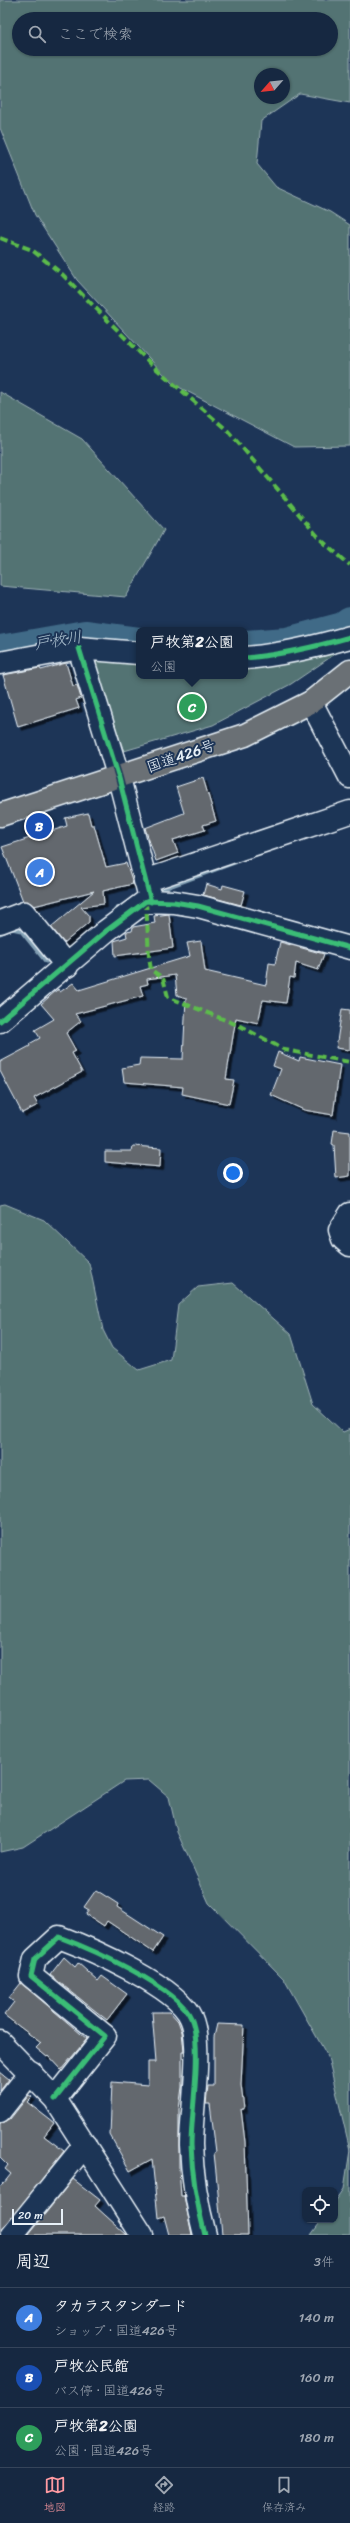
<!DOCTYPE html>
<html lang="ja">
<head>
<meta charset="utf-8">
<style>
  :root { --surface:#162841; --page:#1f3048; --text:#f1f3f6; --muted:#9ea6b1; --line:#35445a; --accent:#ff9aa2 }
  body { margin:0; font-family:Sriracha,"Klee One",sans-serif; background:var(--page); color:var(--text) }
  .controls { position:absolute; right:12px; bottom:12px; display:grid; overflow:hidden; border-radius:8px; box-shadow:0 1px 3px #0004 }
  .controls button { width:36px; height:36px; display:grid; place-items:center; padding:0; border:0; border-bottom:1px solid var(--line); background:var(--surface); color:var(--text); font:20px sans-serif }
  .compass { position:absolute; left:254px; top:68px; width:36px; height:36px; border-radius:50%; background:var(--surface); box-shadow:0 1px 3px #0004; rotate:242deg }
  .scale { position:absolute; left:12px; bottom:10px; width:51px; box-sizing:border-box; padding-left:4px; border:2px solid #e8f1f8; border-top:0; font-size:11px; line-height:14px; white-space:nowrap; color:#e8f1f8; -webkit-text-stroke:3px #1d3557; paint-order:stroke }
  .you { position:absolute; left:233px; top:1173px; width:14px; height:14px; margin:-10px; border:3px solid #fff; border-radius:50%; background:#1a73e8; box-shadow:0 0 0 6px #1a73e833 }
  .badge { display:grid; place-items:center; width:26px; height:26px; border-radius:50%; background:var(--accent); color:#fff; font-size:13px; font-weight:700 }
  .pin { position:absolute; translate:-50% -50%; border:2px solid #fff; box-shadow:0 1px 4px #0006 }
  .popup { position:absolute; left:136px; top:627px; width:112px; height:52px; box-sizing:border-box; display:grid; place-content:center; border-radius:8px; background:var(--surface); filter:drop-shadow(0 1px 3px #0005); font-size:13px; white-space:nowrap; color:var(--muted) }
  .popup b { font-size:15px; color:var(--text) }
  .popup::after { content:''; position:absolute; left:50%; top:100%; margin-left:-8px; border:8px solid transparent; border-top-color:var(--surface) }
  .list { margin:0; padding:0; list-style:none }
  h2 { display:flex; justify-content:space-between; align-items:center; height:52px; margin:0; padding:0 16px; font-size:17px }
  h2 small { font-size:13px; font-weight:400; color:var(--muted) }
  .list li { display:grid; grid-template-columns:26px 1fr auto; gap:12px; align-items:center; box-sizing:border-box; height:60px; padding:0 16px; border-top:1px solid var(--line) }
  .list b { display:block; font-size:15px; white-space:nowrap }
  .list p { margin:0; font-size:13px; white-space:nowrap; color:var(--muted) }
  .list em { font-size:13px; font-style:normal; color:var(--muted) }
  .icon { flex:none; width:22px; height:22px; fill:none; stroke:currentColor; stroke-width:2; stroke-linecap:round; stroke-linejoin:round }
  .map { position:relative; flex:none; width:350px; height:2235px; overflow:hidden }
  .search { position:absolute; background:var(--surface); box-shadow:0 1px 3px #0004; left:12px; right:12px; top:12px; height:44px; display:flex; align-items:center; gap:10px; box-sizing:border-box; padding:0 14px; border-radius:22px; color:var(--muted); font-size:15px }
  .sheet { height:232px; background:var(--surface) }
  nav { display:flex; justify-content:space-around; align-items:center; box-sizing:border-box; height:56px; border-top:1px solid var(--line); background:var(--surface); font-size:11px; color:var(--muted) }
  nav a { display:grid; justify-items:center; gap:2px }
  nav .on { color:var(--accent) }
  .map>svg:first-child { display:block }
</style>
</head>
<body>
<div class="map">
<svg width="350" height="2235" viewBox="0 0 350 2235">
  <defs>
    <filter id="shadow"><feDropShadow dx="3.5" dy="3.5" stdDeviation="0" flood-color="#0009"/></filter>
  </defs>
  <rect width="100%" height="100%" fill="#1d3557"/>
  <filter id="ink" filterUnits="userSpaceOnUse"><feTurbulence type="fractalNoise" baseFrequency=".025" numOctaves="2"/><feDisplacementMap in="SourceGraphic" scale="8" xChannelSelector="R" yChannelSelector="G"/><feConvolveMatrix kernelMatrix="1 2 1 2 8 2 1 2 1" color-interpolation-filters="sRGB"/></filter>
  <g filter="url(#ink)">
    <path fill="#537373" stroke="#9eb2b6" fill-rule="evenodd" d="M0,0h350v103l-50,-9 -39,27 -4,43 19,23 54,25 20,13v221l-56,1 -121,-63 -96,-104 -42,-65 -35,-87zM19,19h312v30h-312zM260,74h24v24h-24z
      M0,392l82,47 82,91 -38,67 -126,-11z
      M344,648l-53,36 -78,41 -89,26 -34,-94 49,5v14h106v-9z
      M5,1204l39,16 45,43 14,67 9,18 27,22 32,-10 7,-55 20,-18 35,-4 58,51 22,70 30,28 7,-3v806h-39l11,-15h13v-18l9,-13 6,-39 -22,-93 -44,-78 -75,-76 -32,-71 -8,-35 -20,-17 -25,1 -101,66 -23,5v-647z"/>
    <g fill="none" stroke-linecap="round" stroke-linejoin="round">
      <path stroke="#83a0b4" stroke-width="5" d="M153,892l82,-30
        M116,910l18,-11
        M0,933l12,-5 9,2 25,31 7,-4"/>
      <path stroke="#406a87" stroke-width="30" d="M245,645l42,-3 56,-15 7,-5
        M0,650l85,-15 54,7"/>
    </g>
    <path fill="#64686e" stroke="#e8f1f8" filter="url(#shadow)" d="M66,663l7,23 4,-1 4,13 -5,2 3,8 -61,19 -15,-52 37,-7 1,2z
      M203,778l13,43 -13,4 2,5 -32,10 5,13 -22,8 -11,-33 39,-15 -8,-26z
      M88,813l3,12h3l12,42 20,-4 7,21 -30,7 1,13 -23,3 8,9v6l-25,21 -13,-16 43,-36 -60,15 -6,-5h-5l-21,-54 65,-21 -2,-8z
      M206,884l16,5 1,-4 22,6 -4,14 -38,-10z
      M169,914l4,34 -58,8 -1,-15 13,-4 -1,-5 6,-1 1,-4 22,-4 -1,-7z
      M201,941l4,30 61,14 3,-22 6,1 5,-22 44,12 -6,16 -22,-7 -2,15 -4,-1 -4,26 -23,-3 -5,23 -22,-5 -10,61 8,1 -5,24 -47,-10 1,-7 -59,-5 -2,-14 17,-3 1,-7 43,1 3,-61 -9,-3 -2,-20 -28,4 1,5 -8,2 3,10 -68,18 6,7 -15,12 10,18 -4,2 10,19 -48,26 4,7 -16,8 -22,-42v-9l30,-16 -1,-2 11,-6 -5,-8 19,-11 -13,-15 17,-15 2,3 13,-9 6,7 111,-34 -3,-13z
      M342,1009l8,1v40l-14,-2z
      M278,1052l21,9 1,-4 40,8 -7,50 -29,-5 -33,-15 10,-26 -8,-3z
      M334,1130l16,2v44l-14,2 -2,-33 -2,-1z
      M133,1146l28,2 -1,19 -55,-5v-11h27z
      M96,1890l22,14 -1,3 46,30 -10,15 -46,-31 -3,5 -18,-12 3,-4 -5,-3z
      M64,1957l11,10 3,-4 20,18 4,-5 25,18 -20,26 -57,-45z
      M21,1983l66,56 -26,31 -13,-14 -1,1 -11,-9 5,-5 -37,-28 10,-13 -5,-4z
      M152,2012h18l8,9 4,11 2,20h-2v35l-3,22v60l2,27h3l8,39h-23l-5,-19 -6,2 -6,-59 -22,12 -20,-36 2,-53 36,3v-23h8z
      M217,2024l27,1 -3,60 3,24h-3l4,33 3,93h-26l-6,-63 -2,-19 2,-1 -6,-48h-4l2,-18h6v-49z
      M0,2072l9,7 -9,12z
      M29,2095l3,2 -5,5 27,21 -10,13 20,15 -64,81v-44l11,-14 -6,-5 3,-4 -8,-8v-34l10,-4z
      M73,2179l27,21 -5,6 32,29h-99z"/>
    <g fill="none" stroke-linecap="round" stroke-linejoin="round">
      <g stroke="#e8f1f8" stroke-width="25">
        <path id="minor" d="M79,648l40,130 32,124
          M245,658c36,-3 70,-11 105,-21
          M0,663l79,-15 60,5
          M311,702l39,75
          M145,881l205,-69
          M0,922l24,-9 43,53
          M0,1021l106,-90 40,-30 28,1 24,4 152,42
          M350,1214l-10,16 3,9 7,6
          M0,2042l55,57 87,136
          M55,2099l50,-63 -74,-60 4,-17 24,-22c32,12 119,50 132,81 12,27 0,95 0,127 1,31 6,60 14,90
          M0,2111l31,-39
          M12,2235l73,-90"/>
      </g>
      <g stroke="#e8f1f8" stroke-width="25">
        <path id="highway" d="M0,815l245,-80 66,-33 39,-31"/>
      </g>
      <use href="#minor" stroke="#1d3557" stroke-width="22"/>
      <use href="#highway" stroke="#6a7074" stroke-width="22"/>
      <path stroke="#5cbc4b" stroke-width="4" stroke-dasharray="8 4" stroke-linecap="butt" d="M0,238l32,12 30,24 89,90 77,67 93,109 29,25
        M146,901l3,56 2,13 12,8 5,19 72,29 45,24 65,12"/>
      <g stroke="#1d3557" stroke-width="8">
        <path id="cycleway" d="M79,648l40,130 32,124
          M245,658c36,-3 70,-11 105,-21
          M0,1021l106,-90 40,-30 28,1 24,4 152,42
          M55,2099l50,-63 -74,-60 4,-17 24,-22c32,12 119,50 132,81 12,27 0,95 0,127 1,31 6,60 14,90"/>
      </g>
      <use href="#cycleway" stroke="#3abd76" stroke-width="5"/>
    </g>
  </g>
  <g text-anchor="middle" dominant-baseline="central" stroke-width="4" stroke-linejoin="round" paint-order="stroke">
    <g font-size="15" fill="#e8f1f8" stroke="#1d3557">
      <text transform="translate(181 756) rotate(-19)">国道426号</text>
    </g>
    <g font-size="16" font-style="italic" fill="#adc2d0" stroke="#1d3557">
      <text transform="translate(58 640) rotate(-9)">戸枚川</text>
    </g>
  </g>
</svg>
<div class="controls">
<button><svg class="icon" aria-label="locate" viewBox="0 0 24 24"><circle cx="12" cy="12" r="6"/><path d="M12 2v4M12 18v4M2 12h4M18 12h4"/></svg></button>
</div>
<svg class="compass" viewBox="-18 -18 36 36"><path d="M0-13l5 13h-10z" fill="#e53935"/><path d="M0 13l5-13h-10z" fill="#9ea6b1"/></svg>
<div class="scale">20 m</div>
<div class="you"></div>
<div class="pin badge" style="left:40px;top:872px;background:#3f7fe0">A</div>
<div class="pin badge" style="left:39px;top:826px;background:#1a4fb4">B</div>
<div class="pin badge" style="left:192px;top:707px;background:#2e9e5b">C</div>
<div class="popup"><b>戸牧第2公園</b>公園</div>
<div class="search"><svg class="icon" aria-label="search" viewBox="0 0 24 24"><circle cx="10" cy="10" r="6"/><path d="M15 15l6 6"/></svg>ここで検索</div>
</div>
<section class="sheet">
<h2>周辺<small>3件</small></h2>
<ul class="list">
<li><span class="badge" style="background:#3f7fe0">A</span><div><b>タカラスタンダード</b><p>ショップ · 国道426号</p></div><em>140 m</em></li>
<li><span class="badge" style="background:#1a4fb4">B</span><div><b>戸牧公民館</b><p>バス停 · 国道426号</p></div><em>160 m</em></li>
<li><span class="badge" style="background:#2e9e5b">C</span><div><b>戸牧第2公園</b><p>公園 · 国道426号</p></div><em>180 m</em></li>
</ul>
</section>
<nav>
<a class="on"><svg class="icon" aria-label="map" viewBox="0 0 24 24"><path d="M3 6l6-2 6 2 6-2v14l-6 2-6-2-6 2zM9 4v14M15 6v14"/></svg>地図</a>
<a><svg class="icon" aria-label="directions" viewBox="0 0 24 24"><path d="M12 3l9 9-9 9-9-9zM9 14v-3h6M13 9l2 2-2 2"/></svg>経路</a>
<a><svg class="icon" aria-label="saved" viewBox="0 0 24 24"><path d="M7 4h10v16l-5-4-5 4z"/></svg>保存済み</a>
</nav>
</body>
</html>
